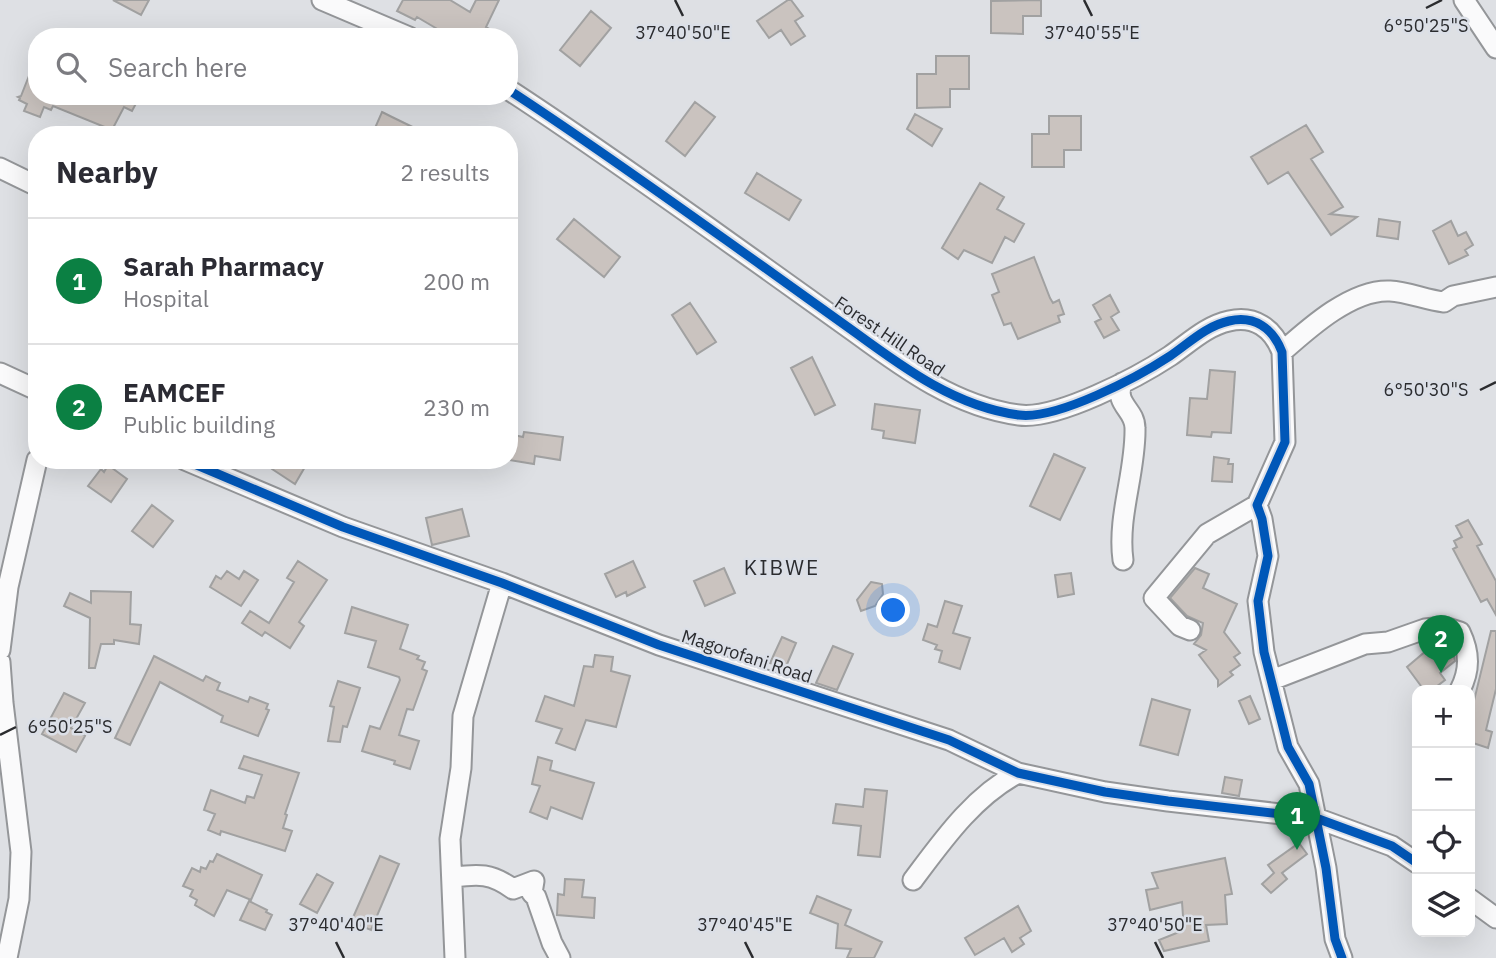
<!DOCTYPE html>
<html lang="en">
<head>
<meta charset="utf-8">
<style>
  :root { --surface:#fff; --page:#f2f2f3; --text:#2b2b33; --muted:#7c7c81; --line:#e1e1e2; --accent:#0b8043 }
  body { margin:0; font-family:"IBM Plex Sans",sans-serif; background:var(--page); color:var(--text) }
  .controls { position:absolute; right:21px; bottom:21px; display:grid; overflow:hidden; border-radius:14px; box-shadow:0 7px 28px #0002 }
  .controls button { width:63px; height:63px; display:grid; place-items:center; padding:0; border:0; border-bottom:2px solid var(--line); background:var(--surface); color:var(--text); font:35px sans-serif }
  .you { position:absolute; left:894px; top:611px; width:24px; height:24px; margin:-18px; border:5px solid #fff; border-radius:50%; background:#1a73e8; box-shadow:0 0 0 10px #1a73e833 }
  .badge { display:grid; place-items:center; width:46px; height:46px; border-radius:50%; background:var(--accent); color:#fff; font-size:23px; font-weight:700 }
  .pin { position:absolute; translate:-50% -58px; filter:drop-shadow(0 2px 4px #0008) }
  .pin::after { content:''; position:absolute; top:37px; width:24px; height:21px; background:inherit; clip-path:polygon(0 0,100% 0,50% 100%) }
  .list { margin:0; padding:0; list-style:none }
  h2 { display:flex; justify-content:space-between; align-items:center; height:91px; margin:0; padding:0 28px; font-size:30px }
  h2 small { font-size:23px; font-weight:400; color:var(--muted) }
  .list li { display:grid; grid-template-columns:46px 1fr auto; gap:21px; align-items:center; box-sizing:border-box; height:126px; padding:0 28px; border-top:2px solid var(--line) }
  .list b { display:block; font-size:26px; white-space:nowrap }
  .list p { margin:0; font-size:23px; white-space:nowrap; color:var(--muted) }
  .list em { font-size:23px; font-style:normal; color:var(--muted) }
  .icon { flex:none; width:38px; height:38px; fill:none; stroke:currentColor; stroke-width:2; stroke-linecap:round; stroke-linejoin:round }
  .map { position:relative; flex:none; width:1496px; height:958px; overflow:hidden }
  .search { position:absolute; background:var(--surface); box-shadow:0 7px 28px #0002; left:28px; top:28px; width:490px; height:77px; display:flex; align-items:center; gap:18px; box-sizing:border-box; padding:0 24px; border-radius:28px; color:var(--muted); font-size:26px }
  .panel { position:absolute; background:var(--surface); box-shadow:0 7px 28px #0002; left:28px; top:126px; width:490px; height:343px; border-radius:28px }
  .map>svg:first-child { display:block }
</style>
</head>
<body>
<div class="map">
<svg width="1496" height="958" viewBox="0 0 1496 958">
  <rect width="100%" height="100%" fill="#dee0e4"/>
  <path fill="#cac3bf" stroke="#a1a1a1" stroke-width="2" d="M113,0h36l-8,15z
    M403,0h47l20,12 6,-12h23l-13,27 18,10h-53l-34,-20 -2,3 -18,-9z
    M788,0h3l12,16 -8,5 10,15 -14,9 -10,-15 -12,8 -12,-17z
    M1041,0v16h-18v18l-32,-1v-32z
    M591,11l20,17 -31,38 -20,-16z
    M936,56h33v33h-19v18l-33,1v-34h19z
    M36,58l1,38h103l-8,15 -8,-4 -12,23 -59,-24 -2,4 -7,-3 -4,10 -16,-6 3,-7 -8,-4 1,-2 -2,-1 3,-1z
    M695,102l20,15 -30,39 -19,-15z
    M382,112l10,5 37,18h-40l-14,-7z
    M915,114l27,15 -10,17 -25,-17z
    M1049,116h32v34h-17v17h-32v-33h17z
    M1306,125l17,27 -12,7 32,48 -13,7 27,3 -26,18 -43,-63 -20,12 -17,-27z
    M757,173l44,27 -12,20 -44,-27z
    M980,183l24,14 -7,12 27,15 -10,18 -9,-5 -13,26 -28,-13 -6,9 -16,-11z
    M574,219l46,38 -16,20 -47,-38z
    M1379,219l21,3 -2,17 -21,-3z
    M1451,221l7,15 8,-4 7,13 -8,5 3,5 -19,9 -16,-33z
    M1034,257l16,41 3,5 6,-3 5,14 -6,2 2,6 -42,17 -7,-16 -7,2 -12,-30 7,-3 -7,-18z
    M1110,295l9,17 -8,5 8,13 -15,8 -9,-16 6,-3 -8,-14z
    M690,303l26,39 -19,12 -25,-39z
    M812,357l23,48 -20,10 -24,-47z
    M1210,370l25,2 -4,61 -19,-1 -1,5 -24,-2 3,-37 17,1z
    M875,404l45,6 -5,33 -32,-5 1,-7 -12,-2z
    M524,432l39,5 -3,23 -25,-4 -1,8 -25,-4v-26l14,3z
    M1054,454l31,14 -25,52 -30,-14z
    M1214,457l15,2 -1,5h5l-1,18 -20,-1z
    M277,460h32l-14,24 -23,-15z
    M108,465l19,14 -16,23 -23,-16 13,-17 3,3z
    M152,505l21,16 -20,26 -21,-16z
    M462,509l7,27 -37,9 -6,-27z
    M1468,520l14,24 -5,2 19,35v34l-9,-16 -6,3 -28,-53 4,-2 -3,-6 8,-4 -6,-11z
    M298,561l29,19 -28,42 5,4 -14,22 -25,-16 -3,4 -20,-13 8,-12 19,12 25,-41 -7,-4z
    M633,561l12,26 -18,9 -1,-4 -10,5 -11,-23z
    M724,568l11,25 -30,13 -11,-25z
    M1195,568l14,6 -6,14 34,16 -13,28 16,21 -6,4 6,8 -10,7 3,3 -15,11v-6l-19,-25 7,-5 -12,-6 7,-9 2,-12 -16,-7 -17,-18z
    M227,571l12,8 5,-8 14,9 -17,26 -31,-19 6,-11 5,3z
    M1071,573l3,21 -16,3 -3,-22z
    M871,582l11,2 1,10 -8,12 -14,5 -4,-11z
    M91,591l40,1 -1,32 11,1 -2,19 -25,-4v4h-13l-6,24h-6l1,-50 -26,-12 6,-13 21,10z
    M945,601l17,5 -9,27 17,5 -10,31 -21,-7 3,-11 -7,-2 2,-4 -14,-5 5,-16 9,3z
    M352,607l56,18 -8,24 19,7 -2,3 8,3 -3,7 5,2 -14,39 -6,-1 -8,26 20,6 -9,28 -16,-5 1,-3 -33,-10 8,-25 10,3 20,-49 -1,-3 -31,-10 8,-26 -31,-8z
    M1491,631h5v58l-10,41 6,2 -4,16 -18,-6v-25z
    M782,637l14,6 -11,26 -15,-6z
    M1443,639l8,3 4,19 -15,12 5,7 -13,10h-8l-17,-23 32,-27z
    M833,646l20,8 -16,36 -21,-7z
    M595,655l18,2 -2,14 19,5 -14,51 -30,-7 -11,30 -19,-7 6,-14 -26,-8 9,-25 29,10 10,-40 9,1z
    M154,656l49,25 3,-5 14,7 -3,7 31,12 2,-5 18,7 -2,5 3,1 -11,26 -37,-14 2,-6 -63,-34 -30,63 -15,-7z
    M338,681l22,7 -13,39 -4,-1 -3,16 -12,-1 6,-34 -4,-1z
    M64,693l21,10 -14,25 14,8 -9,16 -34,-18z
    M1250,696l10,23 -11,5 -10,-23z
    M1152,699l38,11 -12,45 -38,-10z
    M244,756l55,17 -14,41 2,1 -4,13 9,3 -7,20 -64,-20 -1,4 -12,-5 7,-16 -11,-4 7,-20 34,13 2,-7 7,2 8,-23 -23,-7z
    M538,757l14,4 -2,9 44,13 -12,36 -31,-12 -4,12 -17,-7 10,-26 -8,-2z
    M1225,777l17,3 -3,16 -17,-3z
    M865,789l22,2 -7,66 -22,-2 3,-29 -28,-3 3,-19 27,3z
    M1299,843l8,11 -25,19 5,6 -16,14 -9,-9 12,-11 -6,-8z
    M217,854l45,21 -11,25 -24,-10 -13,26 -19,-11 2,-5 -7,-4 3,-6 -10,-4 9,-18 8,4 1,-5 5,2 4,-8 3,1z
    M380,856l19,8 -28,66 -20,-8z
    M1225,858l7,36 -7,1 2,29 -21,1 3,16 -45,10 -5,-11 25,-10 -2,-28 -32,8 -4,-20 12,-2 -6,-15z
    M317,874l16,9 -16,30 -17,-9z
    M565,879l19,1 -2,17 13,1 -1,20 -37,-3 1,-21 6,1z
    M817,896l34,14 -6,15 37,17 -8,16h-27l4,-9 -15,-1 2,-24 -28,-11z
    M249,901l18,9 -1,2 6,3 -7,15 -25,-10z
    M1018,906l13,25 -11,7 4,6 -12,8 -8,-14 -29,17 -10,-17z"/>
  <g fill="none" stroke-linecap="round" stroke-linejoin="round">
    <g stroke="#949699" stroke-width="23">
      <path id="minor" d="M322,0l87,37
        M1464,0l32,48
        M509,90c86,56 169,116 252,175 32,23 63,45 95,68 49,36 101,74 163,82 38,5 119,-38 151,-59 19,-13 36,-30 59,-35 25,-6 44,7 53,31l3,90 -28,63 5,14 6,37 -10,45 6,51 24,95 21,37 17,84 9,71 7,19
        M0,168l37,18
        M1282,352c27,-24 70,-63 108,-61 18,1 36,9 54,11l9,-6 43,-9
        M0,373l37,17
        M1122,383c-8,22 13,26 13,45 1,44 -18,88 -12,132
        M185,460l158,67 159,56 157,62 290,95 69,33 87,19 63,9 148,17 76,28 25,17
        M1190,630l-10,-4 -26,-28 53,-64 50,-29
        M0,650l8,-63 29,-127
        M0,662l3,41 18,149 -2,47 -12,59
        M1272,680l93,-36 23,-2 37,-13 19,-2 16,5c10,21 10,38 0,58
        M453,877c26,-3 38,-4 60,12l21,-8 -2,12 4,4 16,46 8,15
        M913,880c30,-40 60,-83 105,-107
        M1470,899l26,19
        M455,958l-5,-119 11,-71 2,-52 39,-133"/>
    </g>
    <use href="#minor" stroke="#fafafb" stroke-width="19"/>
    <g stroke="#dbdfe7" stroke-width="13">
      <path id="cycleway" d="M509,90c86,56 169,116 252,175 32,23 63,45 95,68 49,36 101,74 163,82 38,5 119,-38 151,-59 19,-13 36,-30 59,-35 25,-6 44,7 53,31l3,90 -28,63 5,14 6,37 -10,45 6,51 24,95 21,37 17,84 9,71 7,19
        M185,460l158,67 159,56 157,62 290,95 69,33 87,19 63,9 148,17 76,28 25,17"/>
    </g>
    <use href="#cycleway" stroke="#0057b8" stroke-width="9"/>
  </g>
  <path fill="none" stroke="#2b2c2f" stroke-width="2.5" d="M675,0l8,16M1084,0l8,16M1426,8l16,-8M1480,390l16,-8M0,735l16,-8M336,942l8,16M745,942l8,16M1155,942l8,16"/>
  <g text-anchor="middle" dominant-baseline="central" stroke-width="5" stroke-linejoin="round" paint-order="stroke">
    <g font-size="18" fill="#2b2c2f" stroke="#dbdfe7">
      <text transform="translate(890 336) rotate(34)">Forest Hill Road</text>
      <text transform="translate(747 656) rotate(18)">Magorofani Road</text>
    </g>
    <g font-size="21" letter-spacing="2" fill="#2b2c2f" stroke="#dbdfe7">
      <text x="782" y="567">KIBWE</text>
    </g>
  </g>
  <g font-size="18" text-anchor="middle" fill="#2b2c2f" stroke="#dbdfe7" stroke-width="5" stroke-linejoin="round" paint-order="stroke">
    <text x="1426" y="32">6°50'25"S</text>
    <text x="683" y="39">37°40'50"E</text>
    <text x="1092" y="39">37°40'55"E</text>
    <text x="1426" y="396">6°50'30"S</text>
    <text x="70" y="733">6°50'25"S</text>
    <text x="336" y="931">37°40'40"E</text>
    <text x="745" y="931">37°40'45"E</text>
    <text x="1155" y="931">37°40'50"E</text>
  </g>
</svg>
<div class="controls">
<button>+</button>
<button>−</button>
<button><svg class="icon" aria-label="locate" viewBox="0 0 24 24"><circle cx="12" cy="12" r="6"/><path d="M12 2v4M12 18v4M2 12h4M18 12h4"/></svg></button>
<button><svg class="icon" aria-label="layers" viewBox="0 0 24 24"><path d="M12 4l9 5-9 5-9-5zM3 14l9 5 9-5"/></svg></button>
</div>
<div class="you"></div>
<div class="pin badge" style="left:1297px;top:850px">1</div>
<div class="pin badge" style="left:1441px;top:673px">2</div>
<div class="search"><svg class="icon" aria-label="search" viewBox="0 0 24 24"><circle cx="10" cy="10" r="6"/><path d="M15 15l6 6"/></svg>Search here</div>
<section class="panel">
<h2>Nearby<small>2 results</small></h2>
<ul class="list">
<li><span class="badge">1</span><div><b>Sarah Pharmacy</b><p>Hospital</p></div><em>200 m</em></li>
<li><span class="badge">2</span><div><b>EAMCEF</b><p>Public building</p></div><em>230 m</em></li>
</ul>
</section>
</div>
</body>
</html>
